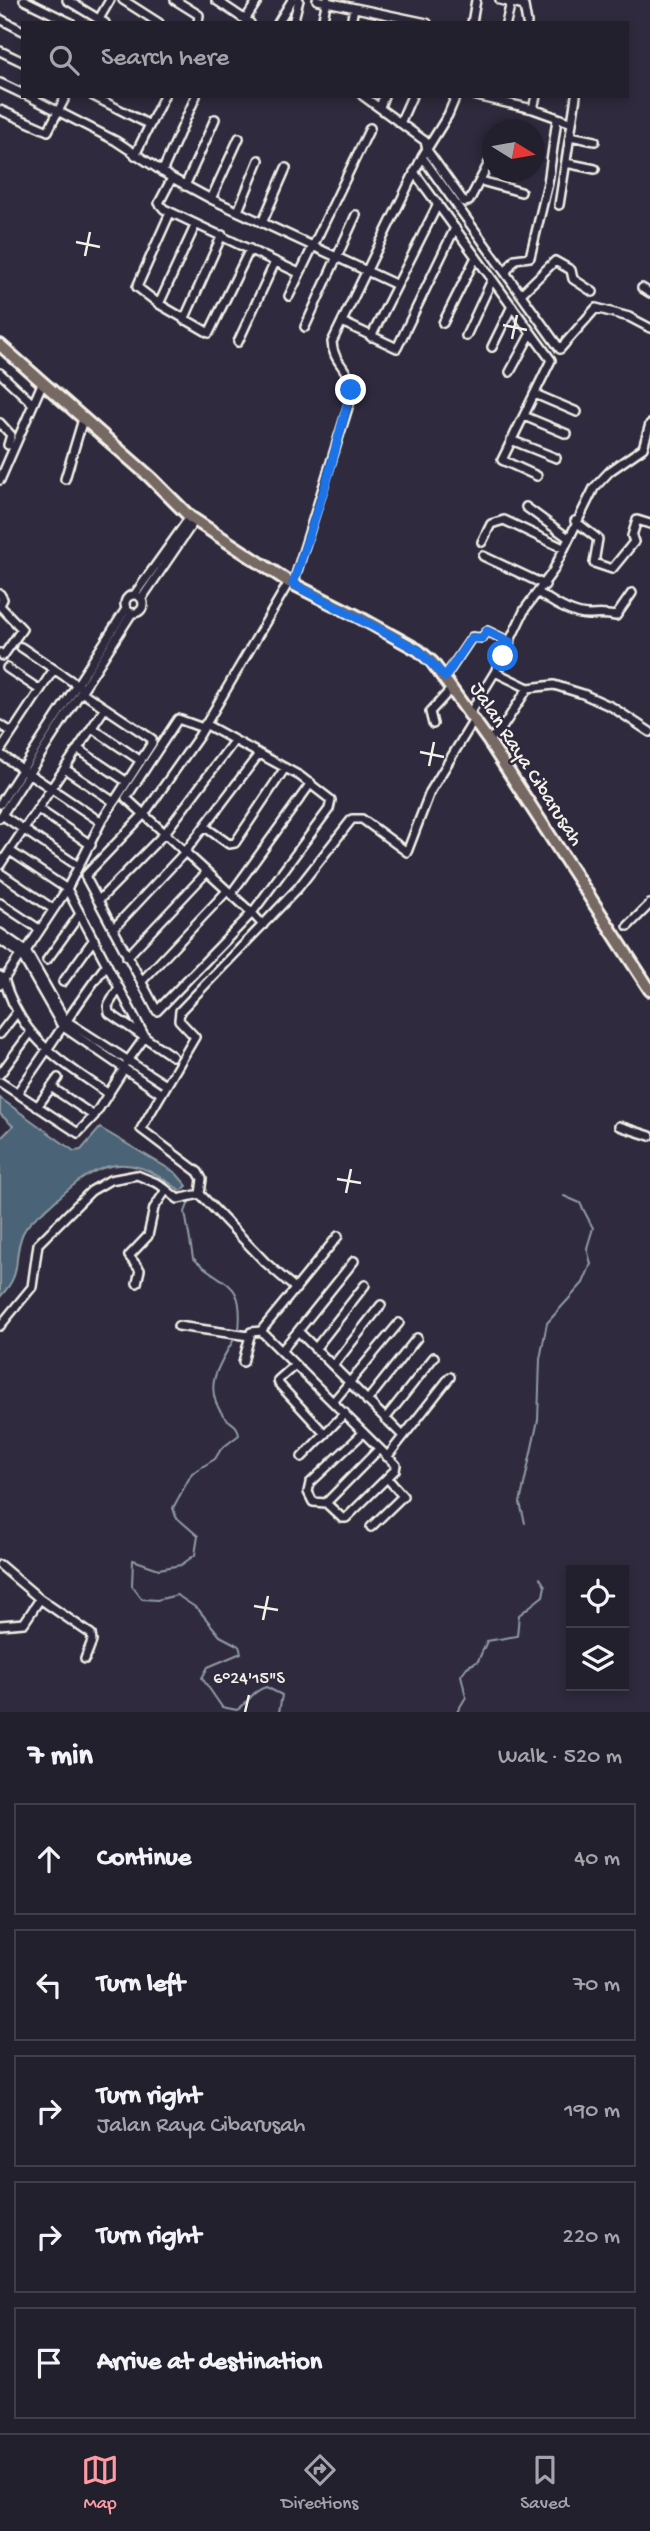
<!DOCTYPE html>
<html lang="en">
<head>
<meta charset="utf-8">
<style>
  :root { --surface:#23202e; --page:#2b2836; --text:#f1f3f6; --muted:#a3a3aa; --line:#403e4a; --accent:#ff9aa2 }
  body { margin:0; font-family:"Gochi Hand",sans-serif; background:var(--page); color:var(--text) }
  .controls { position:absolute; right:21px; bottom:21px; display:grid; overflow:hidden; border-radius:0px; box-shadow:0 4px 10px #0003 }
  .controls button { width:63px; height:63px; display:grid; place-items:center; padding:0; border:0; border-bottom:2px solid var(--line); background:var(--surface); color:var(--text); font:35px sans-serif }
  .compass { position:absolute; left:482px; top:119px; width:63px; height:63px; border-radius:50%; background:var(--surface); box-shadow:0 4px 10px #0003; rotate:101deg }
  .stop { position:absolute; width:21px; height:21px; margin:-16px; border:5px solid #1a73e8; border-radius:50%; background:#fff }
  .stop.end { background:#1a73e8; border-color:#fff; box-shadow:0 2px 7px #0008 }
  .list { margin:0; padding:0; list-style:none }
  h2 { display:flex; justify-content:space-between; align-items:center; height:91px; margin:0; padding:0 28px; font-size:30px }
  h2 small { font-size:23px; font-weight:400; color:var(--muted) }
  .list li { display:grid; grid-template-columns:46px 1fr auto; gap:21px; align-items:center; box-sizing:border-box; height:112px; margin:0 14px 14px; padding:0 14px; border:2px solid var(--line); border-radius:0px }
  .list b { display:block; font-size:26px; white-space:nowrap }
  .list p { margin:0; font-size:23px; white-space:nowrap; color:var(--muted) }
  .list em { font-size:23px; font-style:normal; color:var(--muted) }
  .icon { flex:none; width:38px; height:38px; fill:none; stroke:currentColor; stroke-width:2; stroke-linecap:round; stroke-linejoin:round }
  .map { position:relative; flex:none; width:650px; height:1712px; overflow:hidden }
  .search { position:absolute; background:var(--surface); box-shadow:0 4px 10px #0003; left:21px; right:21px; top:21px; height:77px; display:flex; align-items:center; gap:18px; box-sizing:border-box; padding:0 24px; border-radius:0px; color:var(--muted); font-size:26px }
  .sheet { height:721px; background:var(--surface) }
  nav { display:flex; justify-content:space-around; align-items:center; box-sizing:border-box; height:98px; border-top:2px solid var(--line); background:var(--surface); font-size:19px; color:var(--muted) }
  nav a { display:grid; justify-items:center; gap:4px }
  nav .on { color:var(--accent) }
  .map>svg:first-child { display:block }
</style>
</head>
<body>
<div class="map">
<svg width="650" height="1712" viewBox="0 0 650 1712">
  <rect width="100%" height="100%" fill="#2f2a3d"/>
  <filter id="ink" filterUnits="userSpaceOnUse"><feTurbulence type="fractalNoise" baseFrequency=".0143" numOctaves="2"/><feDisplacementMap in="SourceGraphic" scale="14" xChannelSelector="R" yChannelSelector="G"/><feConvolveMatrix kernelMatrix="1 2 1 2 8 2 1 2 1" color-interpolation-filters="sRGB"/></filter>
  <g filter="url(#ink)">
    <path fill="#4c6476" stroke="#8f9ca4" stroke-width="2" d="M0,1098l74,53 7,-1 19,-22 76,45 11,13 -6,5c-8,-5 -15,-11 -23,-15 -43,-26 -72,-3 -104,26 -10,10 -25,18 -31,31 -12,28 2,37 -23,64v-158l13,-13 -13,-12z"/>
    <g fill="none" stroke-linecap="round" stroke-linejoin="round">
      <path stroke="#8f9ca4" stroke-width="2" d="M189,1202l-4,10 8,46c33,31 51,20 46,73
        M236,1336c-15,26 -35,50 -13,79 7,9 15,8 16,20l-18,14 -6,10 -23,14 -19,35 3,9 22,19 -3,19 -14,10 -22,4 -26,-9 -1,26 10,13 15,1 20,-5 21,14 22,27 19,10 2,7 -33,14 -6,11 20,29 15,3c11,-7 15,-19 29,-23l16,8 -3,17
        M525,1523l-5,-20 18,-83 2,-61 7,-36 36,-40 8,-19 -4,-16 6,-20 -13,-25 -16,-7
        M457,1712l9,-15 -5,-22 6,-8 11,-6 9,-20 30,-5 2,-21 24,-19 2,-10 -5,-8"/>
      <g stroke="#f4f1e8" stroke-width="12">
        <path id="street" d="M24,0l47,23
          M67,0l38,23
          M123,0l36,23
          M175,0l24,15 -1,8
          M216,0l34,23
          M317,0l110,23
          M500,0l24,6 3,17
          M0,19l23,12
          M99,19l11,-19
          M245,20l13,-20
          M278,23l14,-23
          M293,23l6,-23
          M322,23l5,-23
          M351,23l3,-15
          M472,23l4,-23
          M506,23l5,-21
          M0,51l23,11
          M0,83l23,11
          M28,96l88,45 56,37 39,21 186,86
          M93,96l57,29
          M363,96l62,45 2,9 37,52 5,-1 23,-44
          M476,96l57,13 39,14 -13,82
          M380,107l4,-11
          M533,109l3,-13
          M0,110l48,21 18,-35
          M401,121l11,-25
          M572,123l4,-27
          M570,136l25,5
          M135,155l29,-59
          M422,157l138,192 36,-41 33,9 21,11
          M566,163l29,6
          M162,172l34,-76
          M414,172l137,188 -49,100 35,16
          M172,178l-13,25 5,6 135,64
          M481,181l40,11
          M185,186l30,-67
          M211,199l28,-61
          M238,211l21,-51
          M170,213l-33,74 22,17 50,29 41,-84
          M262,223l24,-55
          M506,272l9,-13 15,-2 18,-74 9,-64
          M642,288l8,5
          M521,294l34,-33 16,9 2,9 20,13
          M289,296l81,-168
          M159,304l37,-80
          M184,320l38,-85
          M342,322l55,26 58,-120
          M443,323l33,-66
          M305,327l51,-112
          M466,336l26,-56
          M371,337l67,-133
          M238,342l37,-80
          M492,347l20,-41
          M510,372l20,-37
          M0,373l33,31
          M535,394l42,18
          M524,416l43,18
          M0,423l11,12 -3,10
          M511,440l45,18
          M65,479l18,-60
          M0,480l42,-96
          M526,507l41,30
          M575,521l23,18 -4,24 18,6 22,-27 -2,-6 5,-16 13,4
          M482,542l9,-18 13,-4 59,28
          M483,556l62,29
          M293,584l57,-183c5,-34 -17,-34 -18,-59l90,-185 26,-42 8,-19
          M539,593c13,9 34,23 51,22 10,-1 15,-1 26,1l16,-23
          M0,594l3,5 -3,6
          M135,594l55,-77
          M125 604a9 9 0 1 1 18 0a9 9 0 1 1-18 0Z
          M142,598l53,-78
          M0,606l22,23 -19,27 -3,-3
          M21,647l58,39
          M7,668l33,22
          M495,672l33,16 26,-3 29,9 29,13 38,25
          M445,677l27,-40 10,1 5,-7 23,11
          M470,713l25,-41 30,-63 28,-38 41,-83 16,-17 33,-23 7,-24
          M433,724l-3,-12 22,-24
          M0,725l12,7
          M92,728l49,33
          M203,728l-25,-9 -52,79 126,115 77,-104 2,-9 -31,-24 -95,-52
          M488,740l12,-9 28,-43
          M78,749l49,33
          M0,751l54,-82
          M0,754l101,68
          M65,769l49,33
          M0,804l126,-195
          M38,809l53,36
          M2,815l76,51
          M0,818l132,-205
          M205,827l24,17 6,-1 50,-75
          M10,851l57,38 78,148 -18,25
          M0,865l105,-157
          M0,873l53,36
          M231,894l80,-111
          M98,901l67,-68 69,-92
          M0,903l39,26
          M263,925l-11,-12 -95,98 -72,-135 60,-63 54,-77 90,-154
          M628,926l22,-22
          M113,929l72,-77 74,-98
          M0,933l26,18 39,69 101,65
          M0,940l21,14 41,72 98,67
          M26,951l41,-62 34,-67 51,-79v-4l-69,-46
          M127,957l80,-85
          M47,960l33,-46
          M0,976l4,3c17,60 56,82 105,115
          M142,981l85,-90
          M63,982l31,-43
          M0,985l21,-31
          M118,989l-10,17 1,7 63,43
          M0,1034l17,-22
          M0,1074l31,-42
          M0,1082l78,51 16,-17 30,-47
          M51,1087l43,29
          M17,1093c31,-43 58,-87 90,-129
          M37,1107l21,-29
          M619,1126l31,10
          M200,1194l65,68 31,27
          M354,1261l-56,70 105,105
          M137,1283l3,-13 -11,-14 19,-20 6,-28 12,-18
          M0,1326l32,-39 6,-43 53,-53 19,-11 27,-5 22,9 19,15 22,-5 2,-15 -4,-7 -57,-43 54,-92 -16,-17 1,-9 118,-123 54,-69h10l45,33 23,-60 44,-72
          M178,1326l71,10
          M261,1331l135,134 -1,5 -49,48h-4l-16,-15
          M315,1349l50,-64
          M282,1350l16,-19
          M243,1362l8,-30 10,-1 77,-95
          M295,1365l-17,15 1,4 46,50
          M333,1366l48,-61
          M367,1401l50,-63
          M333,1402l66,-79
          M385,1419l49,-62
          M363,1433l-53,50 -2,9 5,10 13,1 53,-54
          M302,1457l43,-44
          M387,1457l63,-80
          M371,1527l32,-31 -16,-18
          M0,1565l40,34 51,35 1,7 -7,18
          M0,1625l24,-2 16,-24"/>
      </g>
      <g stroke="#f4f1e8" stroke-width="16">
        <path id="primary" d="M0,345l150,132 40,40 99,65 68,34 61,34 14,12 56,78 162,250"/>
      </g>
      <use href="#street" stroke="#2f2a3d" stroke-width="7"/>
      <use href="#primary" stroke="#766864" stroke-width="10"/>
    </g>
  </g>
  <g fill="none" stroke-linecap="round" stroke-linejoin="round" filter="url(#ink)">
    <path stroke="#1a73e8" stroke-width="9" d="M351,390l-24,91 -34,103 125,66 27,27 26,-39h11l5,-7 23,11 -7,14"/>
  </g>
  <path fill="none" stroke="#f4f1e8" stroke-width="2.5" d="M76,242l24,5M85,256l5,-24M503,325l24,5M512,339l5,-24M420,752l24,5M429,766l5,-24M337,1179l24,4M346,1193l5,-24M254,1606l24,4M263,1620l5,-24M245,1712l4,-17"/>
  <g text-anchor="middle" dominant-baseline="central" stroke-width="5" stroke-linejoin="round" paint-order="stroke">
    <g font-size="21" fill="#f4f1e8" stroke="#2f2a3d">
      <text transform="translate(525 765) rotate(57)">Jalan Raya Cibarusah</text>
    </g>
  </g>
  <g font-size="18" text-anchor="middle" fill="#f4f1e8" stroke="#2f2a3d" stroke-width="5" stroke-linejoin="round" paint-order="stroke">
    <text x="249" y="1683">6°24'15"S</text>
  </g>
</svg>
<div class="controls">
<button><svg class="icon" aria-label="locate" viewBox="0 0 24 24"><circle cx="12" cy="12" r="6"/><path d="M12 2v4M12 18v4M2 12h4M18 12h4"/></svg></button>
<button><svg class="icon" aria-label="layers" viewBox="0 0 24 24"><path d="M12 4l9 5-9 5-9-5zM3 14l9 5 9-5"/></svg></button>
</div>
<svg class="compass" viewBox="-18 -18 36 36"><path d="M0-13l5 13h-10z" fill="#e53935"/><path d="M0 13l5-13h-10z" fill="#a3a3aa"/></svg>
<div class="stop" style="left:503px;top:656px"></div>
<div class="stop end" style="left:351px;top:390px"></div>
<div class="search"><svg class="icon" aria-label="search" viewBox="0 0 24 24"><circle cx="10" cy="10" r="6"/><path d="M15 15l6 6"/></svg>Search here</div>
</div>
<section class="sheet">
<h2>7 min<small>Walk · 520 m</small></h2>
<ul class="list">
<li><svg class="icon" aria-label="ahead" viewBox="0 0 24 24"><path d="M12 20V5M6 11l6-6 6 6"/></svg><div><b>Continue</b></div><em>40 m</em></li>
<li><svg class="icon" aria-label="left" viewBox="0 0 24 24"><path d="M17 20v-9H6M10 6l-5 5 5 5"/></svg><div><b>Turn left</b></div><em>70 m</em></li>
<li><svg class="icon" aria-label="right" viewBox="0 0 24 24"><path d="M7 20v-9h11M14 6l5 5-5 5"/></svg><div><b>Turn right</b><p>Jalan Raya Cibarusah</p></div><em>190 m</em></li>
<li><svg class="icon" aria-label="right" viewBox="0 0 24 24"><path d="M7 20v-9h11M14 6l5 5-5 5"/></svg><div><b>Turn right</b></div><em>220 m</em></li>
<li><svg class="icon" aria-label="arrive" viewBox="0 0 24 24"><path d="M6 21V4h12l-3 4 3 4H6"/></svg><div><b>Arrive at destination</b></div></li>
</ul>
</section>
<nav>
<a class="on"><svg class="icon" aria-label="map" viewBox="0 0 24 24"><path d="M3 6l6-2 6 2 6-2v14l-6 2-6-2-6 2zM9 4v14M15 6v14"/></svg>Map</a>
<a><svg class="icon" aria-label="directions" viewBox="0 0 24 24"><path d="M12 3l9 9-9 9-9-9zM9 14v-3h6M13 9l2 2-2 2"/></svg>Directions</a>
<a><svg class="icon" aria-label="saved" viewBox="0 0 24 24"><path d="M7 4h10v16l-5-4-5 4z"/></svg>Saved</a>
</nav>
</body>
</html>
